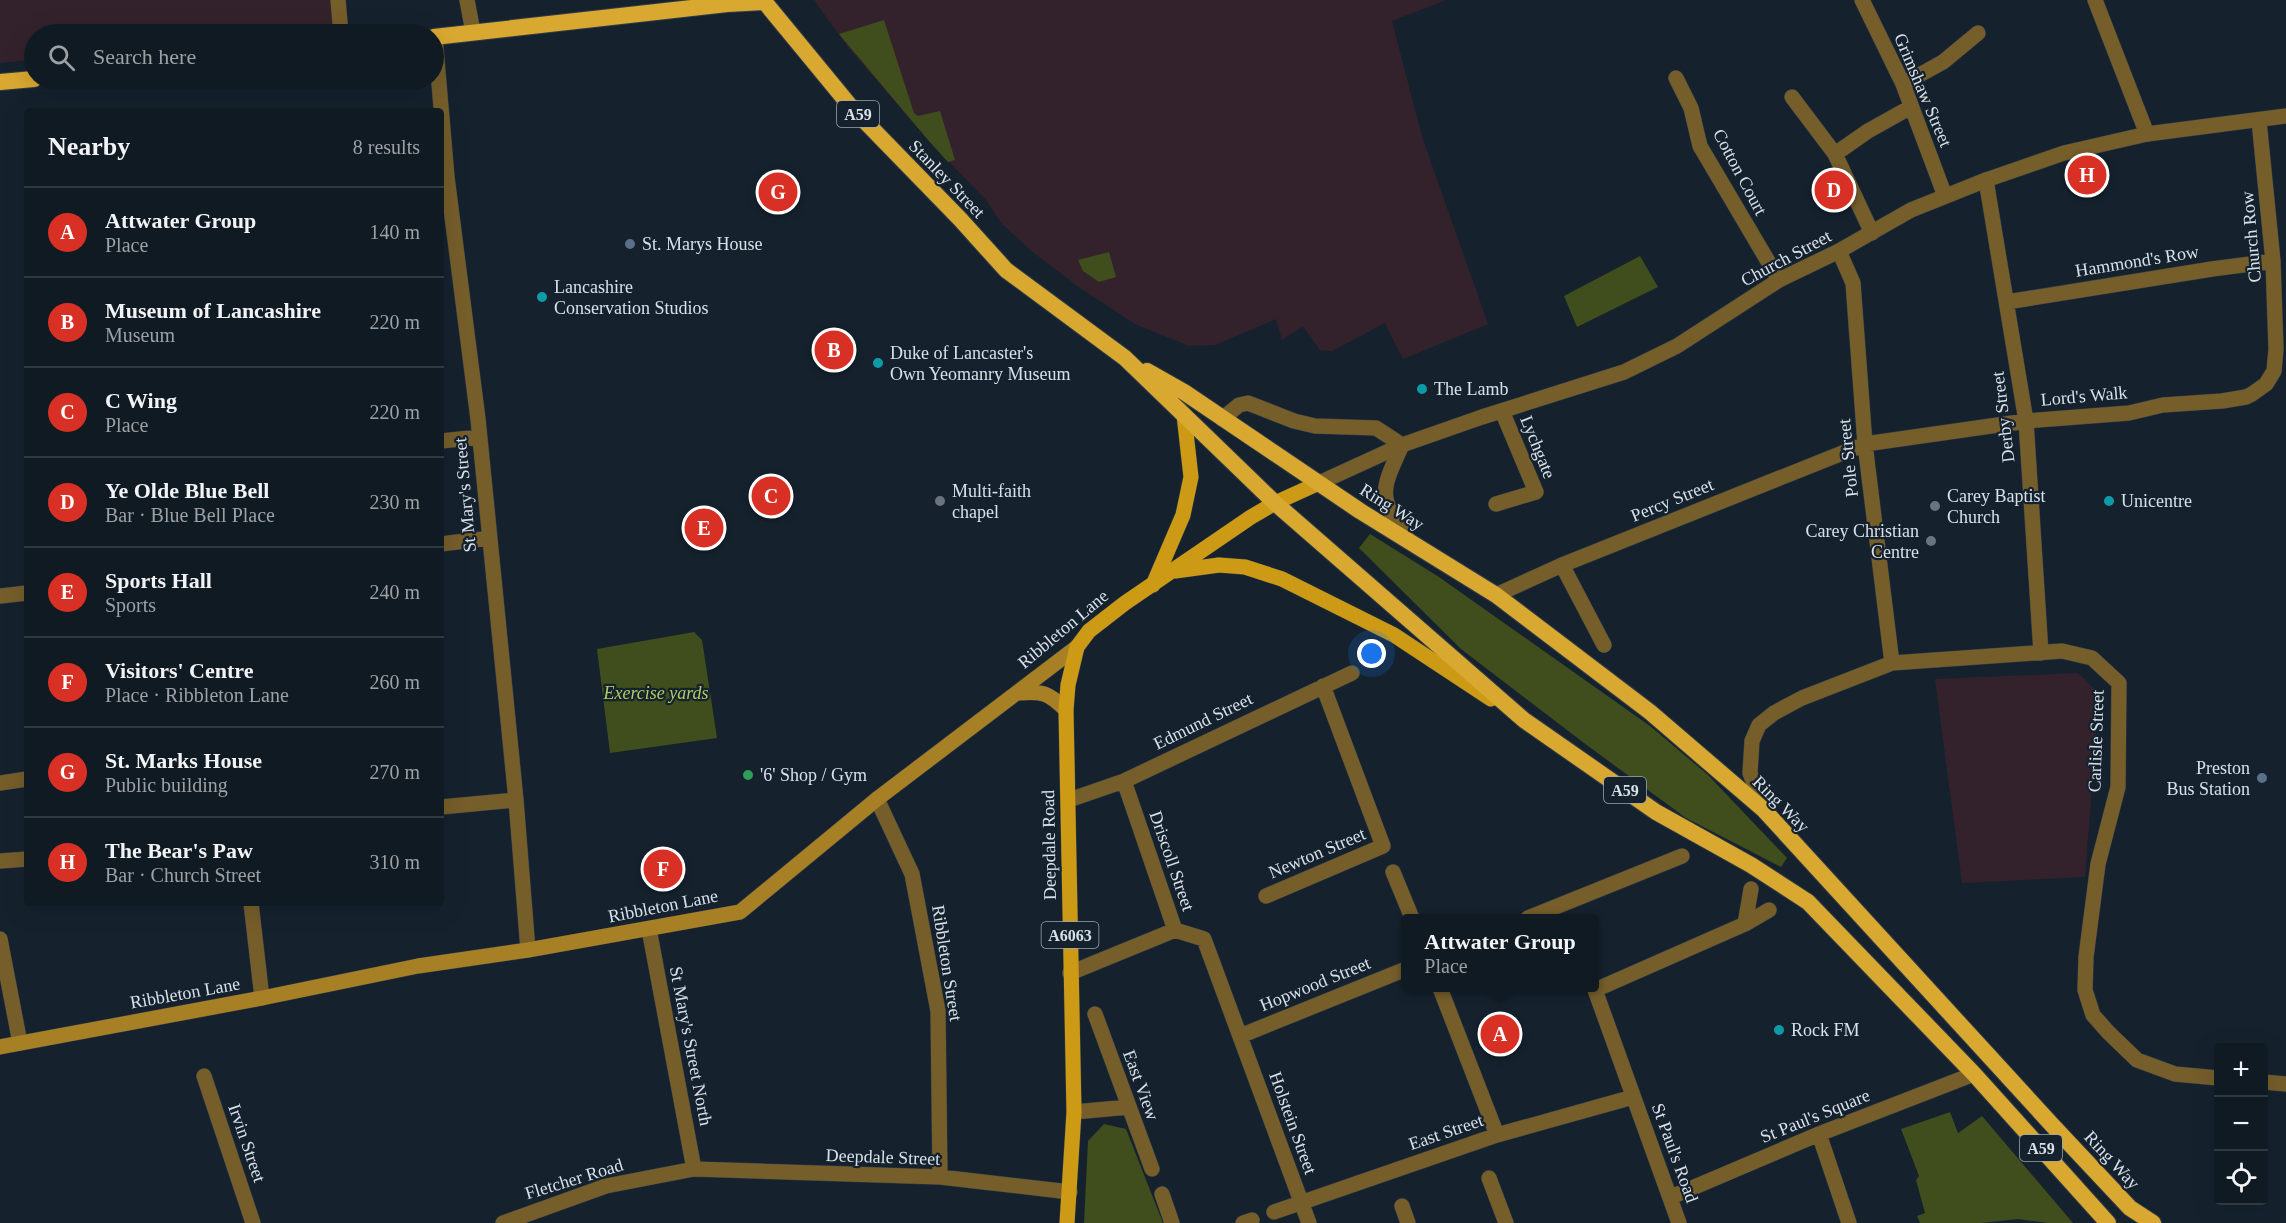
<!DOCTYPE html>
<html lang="en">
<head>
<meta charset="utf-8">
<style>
  :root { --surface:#101a22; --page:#1e272f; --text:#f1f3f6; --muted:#9ca1a5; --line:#303840; --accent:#d93025 }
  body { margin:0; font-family:"Times New Roman",serif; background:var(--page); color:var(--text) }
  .controls { position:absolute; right:18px; bottom:18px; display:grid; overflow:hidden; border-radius:6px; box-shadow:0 6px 24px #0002 }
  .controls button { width:54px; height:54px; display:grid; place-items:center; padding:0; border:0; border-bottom:2px solid var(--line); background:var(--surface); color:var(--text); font:30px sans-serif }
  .you { position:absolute; left:1372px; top:654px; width:21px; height:21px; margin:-15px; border:4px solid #fff; border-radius:50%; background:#1a73e8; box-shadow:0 0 0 9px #1a73e833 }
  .badge { display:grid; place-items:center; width:39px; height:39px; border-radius:50%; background:var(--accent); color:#fff; font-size:20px; font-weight:700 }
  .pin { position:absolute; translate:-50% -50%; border:3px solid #fff; box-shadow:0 2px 6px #0006 }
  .popup { position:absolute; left:1401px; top:914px; width:198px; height:78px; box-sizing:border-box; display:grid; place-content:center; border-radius:6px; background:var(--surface); filter:drop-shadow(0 2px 4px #0005); font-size:20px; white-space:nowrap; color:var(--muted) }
  .popup b { font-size:22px; color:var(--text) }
  .popup::after { content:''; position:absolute; left:50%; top:100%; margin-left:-12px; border:12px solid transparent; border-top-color:var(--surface) }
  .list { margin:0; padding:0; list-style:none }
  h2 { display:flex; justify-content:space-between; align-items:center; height:78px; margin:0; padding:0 24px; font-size:26px }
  h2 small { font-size:20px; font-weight:400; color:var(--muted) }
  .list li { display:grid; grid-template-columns:39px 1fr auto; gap:18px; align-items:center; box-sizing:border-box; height:90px; padding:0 24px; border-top:2px solid var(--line) }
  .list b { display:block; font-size:22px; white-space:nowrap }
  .list p { margin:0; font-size:20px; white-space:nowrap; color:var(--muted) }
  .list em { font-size:20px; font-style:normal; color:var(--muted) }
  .icon { flex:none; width:33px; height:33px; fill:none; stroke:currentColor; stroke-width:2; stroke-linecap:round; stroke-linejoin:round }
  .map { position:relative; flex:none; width:2286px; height:1223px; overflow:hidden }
  .search { position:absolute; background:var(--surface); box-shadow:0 6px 24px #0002; left:24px; top:24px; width:420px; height:66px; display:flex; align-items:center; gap:15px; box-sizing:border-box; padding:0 21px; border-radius:33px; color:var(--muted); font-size:22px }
  .panel { position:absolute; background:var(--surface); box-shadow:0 6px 24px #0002; left:24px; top:108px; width:420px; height:798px; border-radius:6px }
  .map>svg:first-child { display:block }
</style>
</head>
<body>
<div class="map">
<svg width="2286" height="1223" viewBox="0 0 2286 1223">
  <rect width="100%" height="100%" fill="#15222e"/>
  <path fill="#33222b" d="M0,0h333l1,31 -37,3h-263v26l-34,3z
    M814,0h632l-54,21 30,116 66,187 -85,35 -18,-36 -53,28 -12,-1 -17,-24 -21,14 -6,-21 -61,26 -26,1 -54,-22 -55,-36 -46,-35 -32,-29 -16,-24 -58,-60 -81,-94z
    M2078,673l21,21 -14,183 -123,6 -27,-204z"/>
  <path fill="#404d1d" d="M884,20l30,93 4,3 22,-5 15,49 -7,2 -20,-22 -89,-106z
    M1109,252l7,25 -17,5 -16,-11 -5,-11z
    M1640,256l18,31 -81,40 -13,-31z
    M1370,534l69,43 211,149 58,49 79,83 -6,9 -95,-49 -102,-75 -123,-94 -102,-101z
    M694,632l8,8 15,98 -107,15 -13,-104z
    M1950,1112l8,21 24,-17 91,107h-25l-30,-4 -37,4h-61l-3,-7 8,-3 -9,-33 3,-4 -18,-47z
    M1104,1124l22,5 37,94h-79l4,-82z"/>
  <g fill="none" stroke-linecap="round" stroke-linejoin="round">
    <g stroke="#303d48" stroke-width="16">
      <path id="minor" d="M338,0l3,34
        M467,0l6,32
        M1862,0l41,84 42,112
        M2095,0l52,134
        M435,37l12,140 31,242 38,381 12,150
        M1676,78l15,30 9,38 79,134
        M1903,84l40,-22 35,-29
        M1792,97l43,57 37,79
        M1835,154l33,-23 43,-24
        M1986,180l40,241 15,232
        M1839,251l14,32 12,161 27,219
        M2007,302l205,-33 61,-8
        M1222,419l17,-14 9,-2 46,18 21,5 61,2 26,17
        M441,441l38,-4
        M1496,504l40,-12 -34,-81
        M441,544l48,-6
        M1562,565l42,80
        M1496,595l66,-30 303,-121 161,-23 103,-8 34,-8 59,-4 24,-4 6,-3 14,-10 8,-13 2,-22 -3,-88 -14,-140
        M0,596l27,-3
        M1124,781l51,149 29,9 105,284
        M0,783l27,-4
        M877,799l35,75 26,137 2,166
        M1069,800l55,-19 228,-108
        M441,807l75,-7
        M1764,810l-14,-37 2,-32 7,-16 15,-12 28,-15 90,-35 170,-12 30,7 27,25 -1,104 -20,77 -12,93 -1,33 8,25 15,17 29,28 38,14 43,4
        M0,861l27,-2
        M1393,872l19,46
        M1266,896l117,-50 -60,-160
        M251,903l11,95
        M1528,918l154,-62
        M1745,924l6,-35
        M649,929l45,240
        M0,939l20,104
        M1070,973l105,-43
        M1440,988l57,147
        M1095,1014l57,155
        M1240,1036l166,-67
        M204,1076l49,147
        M2264,1082l22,2
        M1074,1112l55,-5
        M1819,1134l30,89
        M1489,1178l17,45
        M1162,1194l10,29
        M1671,1197l148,-63 155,-60
        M1402,1206l6,17
        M1274,1212l223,-77 136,-38
        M503,1223l103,-37 88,-17 246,8 130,15
        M1243,1223l9,-3
        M1679,1223l-84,-233 150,-66 24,-14"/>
    </g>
    <g stroke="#303d48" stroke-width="16">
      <path id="tertiary" d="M1402,445c-22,48 -24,51 6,95
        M1319,483l83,-38 80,-28 142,-45 53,-26 102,-66 60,-29 72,-41 75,-30 78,-27 83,-19 139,-18"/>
    </g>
    <g stroke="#303d48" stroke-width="16">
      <path id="secondary" d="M1017,693c25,-2 31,-1 49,17
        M0,1047l262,-49 156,-32 110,-16 212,-38 137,-113 200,-152"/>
    </g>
    <g stroke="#303d48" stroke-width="16">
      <path id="primary" d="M1175,571l44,-6 26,2 37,12 112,56 97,64
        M1153,585l30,-70 8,-38 -7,-62
        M1067,1223l7,-111 -8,-402 2,-25 9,-38 12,-16 36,-28 126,-86 24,-14 44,-20"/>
    </g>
    <g stroke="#303d48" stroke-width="18">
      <path id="trunk" d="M763,0l88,107 109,112 46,51 119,88 150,145 249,217 132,92 95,53 57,37 166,172 134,149
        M434,37l293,-33 37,-2
        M0,82l34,-3
        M1147,371l37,21 176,119 136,84 154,117 114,98 289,316 77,82 23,15"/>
    </g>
    <use href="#minor" stroke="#765e2b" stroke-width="15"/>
    <use href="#tertiary" stroke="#765e2b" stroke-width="15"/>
    <use href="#secondary" stroke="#a78026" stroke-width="15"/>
    <use href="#primary" stroke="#cd9a16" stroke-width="15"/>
    <use href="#trunk" stroke="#d9a830" stroke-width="16"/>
  </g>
  <g fill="#5c6f8a" stroke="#15222e" stroke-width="2">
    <circle cx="630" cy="244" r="6"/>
    <circle cx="2262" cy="778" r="6"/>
  </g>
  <g fill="#0f9aa8" stroke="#15222e" stroke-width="2">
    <circle cx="542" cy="297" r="6"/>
    <circle cx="878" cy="363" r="6"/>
    <circle cx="1422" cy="389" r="6"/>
    <circle cx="2109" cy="501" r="6"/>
    <circle cx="1779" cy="1030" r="6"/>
  </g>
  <g fill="#6b7280" stroke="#15222e" stroke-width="2">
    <circle cx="940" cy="501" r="6"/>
    <circle cx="1935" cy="506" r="6"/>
    <circle cx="1931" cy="541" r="6"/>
  </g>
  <circle fill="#2e9e5b" stroke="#15222e" stroke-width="2" cx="748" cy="775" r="6"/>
  <g text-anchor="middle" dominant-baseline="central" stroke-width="4.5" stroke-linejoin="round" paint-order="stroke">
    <g fill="#15222e" stroke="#9ea7b0" stroke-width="1.5">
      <rect x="837" y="101" width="42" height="26" rx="4.5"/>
      <rect x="1604" y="777" width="42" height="26" rx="4.5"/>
      <rect x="1041.5" y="922" width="57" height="26" rx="4.5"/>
      <rect x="2020" y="1135" width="42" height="26" rx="4.5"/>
    </g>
    <g font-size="16" font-weight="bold" fill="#d8e0e8">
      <text x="858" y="114">A59</text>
      <text x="1625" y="790">A59</text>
      <text x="1070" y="935">A6063</text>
      <text x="2041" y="1148">A59</text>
    </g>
    <g font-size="18" fill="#d8e0e8" stroke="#15222e">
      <text transform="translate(1923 90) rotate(67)">Grimshaw Street</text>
      <text transform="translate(1740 172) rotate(62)">Cotton Court</text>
      <text transform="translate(947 179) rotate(46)">Stanley Street</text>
      <text transform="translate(2251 237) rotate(-95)">Church Row</text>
      <text transform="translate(1786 258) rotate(-28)">Church Street</text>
      <text transform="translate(2137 261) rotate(-9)">Hammond's Row</text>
      <text transform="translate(2084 396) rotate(-5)">Lord's Walk</text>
      <text transform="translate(2003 417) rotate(-97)">Derby Street</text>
      <text transform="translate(1538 447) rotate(68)">Lychgate</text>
      <text transform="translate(1848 458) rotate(-96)">Pole Street</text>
      <text transform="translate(465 495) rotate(-95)">St Mary's Street</text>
      <text transform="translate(1672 500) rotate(-22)">Percy Street</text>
      <text transform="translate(1392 507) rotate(32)">Ring Way</text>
      <text transform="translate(1063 629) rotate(-40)">Ribbleton Lane</text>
      <text transform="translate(1203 721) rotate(-26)">Edmund Street</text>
      <text transform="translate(2096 741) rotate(-88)">Carlisle Street</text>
      <text transform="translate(1781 804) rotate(45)">Ring Way</text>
      <text transform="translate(1049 845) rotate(-91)">Deepdale Road</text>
      <text transform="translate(1317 853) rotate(-23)">Newton Street</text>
      <text transform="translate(1172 861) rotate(71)">Driscoll Street</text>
      <text transform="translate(663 906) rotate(-11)">Ribbleton Lane</text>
      <text transform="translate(947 963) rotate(81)">Ribbleton Street</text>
      <text transform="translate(1315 984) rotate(-22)">Hopwood Street</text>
      <text transform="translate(185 993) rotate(-10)">Ribbleton Lane</text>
      <text transform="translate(691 1046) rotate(79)">St Mary's Street North</text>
      <text transform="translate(1141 1085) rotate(70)">East View</text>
      <text transform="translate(1815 1116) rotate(-22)">St Paul's Square</text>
      <text transform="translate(1293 1123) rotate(70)">Holstein Street</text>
      <text transform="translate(1446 1132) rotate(-19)">East Street</text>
      <text transform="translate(247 1143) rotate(71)">Irvin Street</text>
      <text transform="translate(1675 1153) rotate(70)">St Paul's Road</text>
      <text transform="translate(883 1157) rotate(2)">Deepdale Street</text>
      <text transform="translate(2112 1160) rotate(47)">Ring Way</text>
      <text transform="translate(574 1179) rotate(-17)">Fletcher Road</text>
    </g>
    <g font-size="18" fill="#d8e0e8" stroke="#15222e" text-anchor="start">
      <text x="642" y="244">St. Marys House</text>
      <text x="554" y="287">Lancashire<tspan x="554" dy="21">Conservation Studios</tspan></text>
      <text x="890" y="353">Duke of Lancaster's<tspan x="890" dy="21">Own Yeomanry Museum</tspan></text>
      <text x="1434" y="389">The Lamb</text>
      <text x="952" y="491">Multi-faith<tspan x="952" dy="21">chapel</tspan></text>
      <text x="1947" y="496">Carey Baptist<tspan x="1947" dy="21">Church</tspan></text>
      <text x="2121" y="501">Unicentre</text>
      <text x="1919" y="531" text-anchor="end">Carey Christian<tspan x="1919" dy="21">Centre</tspan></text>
      <text x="2250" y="768" text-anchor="end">Preston<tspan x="2250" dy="21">Bus Station</tspan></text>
      <text x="760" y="775">'6' Shop / Gym</text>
      <text x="1791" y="1030">Rock FM</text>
    </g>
    <g font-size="18" font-style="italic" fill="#afcc62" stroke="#15222e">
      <text x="656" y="693">Exercise yards</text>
    </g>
  </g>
</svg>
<div class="controls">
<button>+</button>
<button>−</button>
<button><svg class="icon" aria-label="locate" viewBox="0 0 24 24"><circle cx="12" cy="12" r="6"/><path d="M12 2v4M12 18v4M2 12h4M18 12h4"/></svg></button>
</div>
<div class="you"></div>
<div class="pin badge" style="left:1500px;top:1034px">A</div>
<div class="popup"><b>Attwater Group</b>Place</div>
<div class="pin badge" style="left:834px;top:350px">B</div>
<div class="pin badge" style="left:771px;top:496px">C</div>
<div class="pin badge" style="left:1834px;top:190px">D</div>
<div class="pin badge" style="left:704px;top:528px">E</div>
<div class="pin badge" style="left:663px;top:869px">F</div>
<div class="pin badge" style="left:778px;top:192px">G</div>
<div class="pin badge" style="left:2087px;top:175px">H</div>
<div class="search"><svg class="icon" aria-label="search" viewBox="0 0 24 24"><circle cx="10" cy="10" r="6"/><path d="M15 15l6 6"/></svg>Search here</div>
<section class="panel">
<h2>Nearby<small>8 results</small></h2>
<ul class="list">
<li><span class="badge">A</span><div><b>Attwater Group</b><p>Place</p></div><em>140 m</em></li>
<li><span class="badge">B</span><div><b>Museum of Lancashire</b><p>Museum</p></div><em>220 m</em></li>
<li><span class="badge">C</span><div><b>C Wing</b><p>Place</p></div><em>220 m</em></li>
<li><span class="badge">D</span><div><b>Ye Olde Blue Bell</b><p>Bar · Blue Bell Place</p></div><em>230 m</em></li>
<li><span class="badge">E</span><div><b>Sports Hall</b><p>Sports</p></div><em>240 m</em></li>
<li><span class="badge">F</span><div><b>Visitors' Centre</b><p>Place · Ribbleton Lane</p></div><em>260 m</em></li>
<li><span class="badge">G</span><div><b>St. Marks House</b><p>Public building</p></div><em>270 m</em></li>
<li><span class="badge">H</span><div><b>The Bear's Paw</b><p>Bar · Church Street</p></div><em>310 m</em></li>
</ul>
</section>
</div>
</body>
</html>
